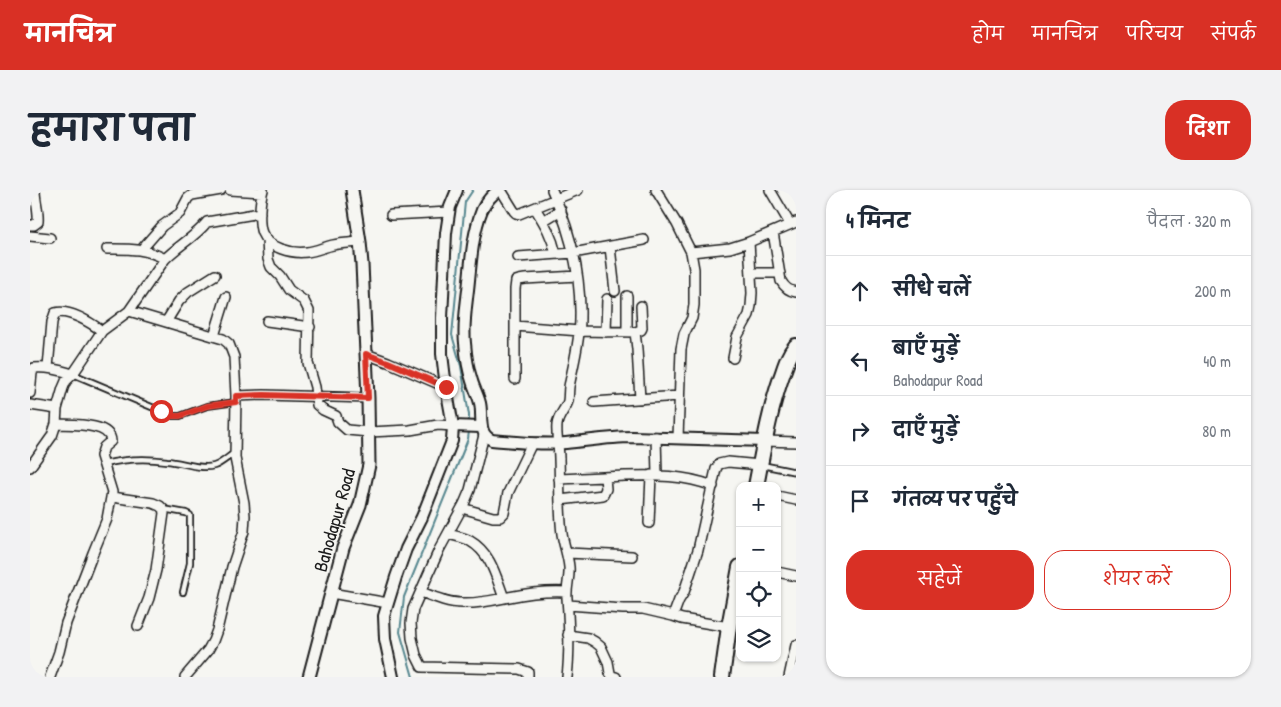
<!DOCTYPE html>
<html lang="hi">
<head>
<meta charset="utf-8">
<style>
  :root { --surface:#fff; --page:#f2f2f3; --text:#1f2937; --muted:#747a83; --line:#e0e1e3; --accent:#d93025 }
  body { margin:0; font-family:"Patrick Hand","Playpen Sans Deva",sans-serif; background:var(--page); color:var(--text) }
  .controls { position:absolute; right:15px; bottom:15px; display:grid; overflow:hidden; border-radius:10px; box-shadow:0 1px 4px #0004 }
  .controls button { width:45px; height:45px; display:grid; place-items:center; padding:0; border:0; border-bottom:1px solid var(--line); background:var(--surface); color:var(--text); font:25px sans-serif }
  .stop { position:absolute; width:15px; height:15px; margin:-11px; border:4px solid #d93025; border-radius:50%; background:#fff }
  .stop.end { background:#d93025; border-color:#fff; box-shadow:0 1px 5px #0008 }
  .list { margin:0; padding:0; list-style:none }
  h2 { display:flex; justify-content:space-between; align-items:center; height:65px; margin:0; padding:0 20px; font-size:21px }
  h2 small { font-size:16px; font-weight:400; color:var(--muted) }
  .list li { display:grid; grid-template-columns:32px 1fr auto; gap:15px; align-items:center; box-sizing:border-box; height:70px; padding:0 20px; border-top:1px solid var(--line) }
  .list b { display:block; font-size:19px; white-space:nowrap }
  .list p { margin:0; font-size:16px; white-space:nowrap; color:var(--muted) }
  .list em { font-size:16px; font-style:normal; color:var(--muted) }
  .actions { display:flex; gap:10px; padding:15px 20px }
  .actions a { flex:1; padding:11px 0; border:1px solid var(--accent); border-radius:20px; text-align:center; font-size:18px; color:var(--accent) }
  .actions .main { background:var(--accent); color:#fff }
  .icon { flex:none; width:28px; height:28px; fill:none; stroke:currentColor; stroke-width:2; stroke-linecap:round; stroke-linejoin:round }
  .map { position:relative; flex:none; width:766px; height:487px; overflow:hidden; border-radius:20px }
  header { display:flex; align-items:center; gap:30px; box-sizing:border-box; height:70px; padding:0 25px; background:var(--accent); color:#fff }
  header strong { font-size:24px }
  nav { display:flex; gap:28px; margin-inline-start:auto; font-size:18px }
  .intro { display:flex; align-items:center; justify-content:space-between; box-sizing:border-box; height:120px; padding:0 30px }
  h1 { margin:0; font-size:35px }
  .button { padding:12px 22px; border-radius:20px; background:var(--accent); color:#fff; font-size:18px; font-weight:700 }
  main { display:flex; gap:30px; padding:0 30px }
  aside { flex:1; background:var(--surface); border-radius:20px; box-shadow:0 1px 4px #0004 }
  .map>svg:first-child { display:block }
</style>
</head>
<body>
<header>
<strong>मानचित्र</strong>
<nav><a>होम</a><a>मानचित्र</a><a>परिचय</a><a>संपर्क</a></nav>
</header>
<div class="intro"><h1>हमारा पता</h1><a class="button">दिशा</a></div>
<main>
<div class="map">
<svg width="766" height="487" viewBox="0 0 766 487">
  <rect width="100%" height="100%" fill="#f6f6f2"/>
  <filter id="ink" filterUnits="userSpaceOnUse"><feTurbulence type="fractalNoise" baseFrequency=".02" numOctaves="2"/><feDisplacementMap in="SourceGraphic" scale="10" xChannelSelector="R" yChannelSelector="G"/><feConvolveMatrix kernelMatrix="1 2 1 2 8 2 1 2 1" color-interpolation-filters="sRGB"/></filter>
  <g filter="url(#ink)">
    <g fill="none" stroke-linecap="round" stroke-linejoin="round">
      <path stroke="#57878f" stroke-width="2" d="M439,234v-9l-8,-49 -9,-31 13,-133 8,-12
        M383,487l-13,-45 4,-35 64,-158 1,-8"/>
      <g stroke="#1c1c1c" stroke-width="8">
        <path id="service" d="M43,184l100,42h7l27,-10 29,-4
          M74,274c20,-5 43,-6 63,-3 15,1 33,9 47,5 7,-2 14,-9 20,-13
          M732,275l34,7
          M133,319l23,4 4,2v48l-7,29"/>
      </g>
      <g stroke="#1c1c1c" stroke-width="12">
        <path id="minor" d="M200,0l32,2
          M233,0c-3,10 -5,33 -1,43 6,15 30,21 45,19 9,-1 17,-5 26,-7 9,-2 18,-2 27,-3
          M471,0l13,21 2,2 3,1 59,-24
          M522,0c18,40 29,85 28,128 0,22 -6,43 -10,64 -2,6 -1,13 -2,19 -2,8 -10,14 -11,24 -1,11 2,22 2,34 1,25 0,50 3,75 2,12 6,22 7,33 1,10 -3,21 -2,31 2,26 3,53 0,79
          M626,0l21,34 14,28 3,17v36l-2,13 -8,16 -3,15 -3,89
          M740,0l20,34
          M505,18c10,16 17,28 21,46
          M361,25l58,-3
          M513,31l18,-11
          M0,35h4l4,-3c1,-11 -3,-21 -3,-32
          M743,42l8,49c4,7 8,10 15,11
          M0,46l20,2
          M237,50l1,19 3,8 9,9 9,14 15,11 5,10 -1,52 7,24 2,18 6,5 13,6 2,6 9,8 22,2 41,-2 28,-5 15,1
          M580,57l5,44
          M77,59c22,0 38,-1 58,10
          M111,60l21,-24 18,-13 8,-15 4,-3 29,-5
          M661,62l39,-4 19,-6 47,-20
          M488,67l55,-4 71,-13
          M721,83h29
          M99,121l94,28 6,5 5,13 2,39 -1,62 9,45 1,13 -1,15 -12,36 -15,63 -4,11 -5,9 -23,27
          M237,131l43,6
          M136,132l13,-21 9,-9 27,-17
          M485,136l65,5 55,1 6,-2 1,-2 -1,-22
          M576,142l1,-33
          M597,142v-36
          M605,142l2,17 3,50
          M184,146l12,-39
          M336,164l22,8 58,25
          M703,168l4,-21 12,-22 2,-9 1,-13 -3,-51
          M18,178l4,-46 3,-9c14,-4 36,10 47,18
          M485,189v-90l1,-8 3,-1 6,-1 52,-3
          M0,203l2,-20 2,-5c14,-1 25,2 39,6
          M206,206l28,-1 104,3
          M564,212l85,-6
          M0,215l27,4
          M454,245l-14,55 -6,14 -25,46 -26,59 -2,14 1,15 4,17 6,12 97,2 9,3v5
          M626,247l1,38
          M735,251l31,1
          M0,277l22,-31 4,-12 1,-15 6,-21 3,-7 7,-7 29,-43 27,-20 36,-52c14,-14 30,-22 42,-37l53,-9
          M529,289c22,-1 44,-2 66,-3 30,-1 59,-1 88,10
          M747,306l19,4
          M82,307l41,6 7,3 3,3 1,4 -8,57 -7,28 -11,28
          M530,310l43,-5 3,-6 -1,-12
          M432,318l31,9h7l4,-4 4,-20 24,-50
          M619,333l2,-48
          M418,344c7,2 16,3 22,7 21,12 26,36 34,57
          M537,363l65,3
          M747,382l19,4
          M391,402c13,5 27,11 41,11 16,1 32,-3 47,-6 19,-4 38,-6 58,-5
          M301,403l57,10
          M538,415l55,4h20l30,7 6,-16 5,-8 14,-42 18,-81 3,-5 9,-2 32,3
          M643,426l9,3 47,8
          M538,445l20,3 7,4 6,5 7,15 2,11 2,3 4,1
          M20,487l9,-25 7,-29 27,-70 14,-34 5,-27 -11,-36 3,-9 7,-6c-1,-19 -41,-16 -55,-17
          M759,487l7,-32"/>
      </g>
      <g stroke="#1c1c1c" stroke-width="14">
        <path id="tertiary" d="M469,0c-8,5 -13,12 -17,20 -10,25 -11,53 -14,80 -2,17 -5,36 -3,53 1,13 3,26 7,38 2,7 6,14 8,22 3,12 -3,31 12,37 24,2 49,5 74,3 22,-2 44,-6 66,-6l133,4
          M423,236l28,1
          M363,487l-8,-38 -1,-23 12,-39 10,-28 16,-32 30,-76 1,-15 -7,-39 -4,-33v-36l4,-85 4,-26 7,-17"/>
      </g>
      <g stroke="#1c1c1c" stroke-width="15">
        <path id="secondary" d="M279,487l34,-129 17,-43 9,-40 -1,-67 -6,-134 -2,-22 -8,-52"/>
      </g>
      <g stroke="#1c1c1c" stroke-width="18">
        <path id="primary" d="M726,296c7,-36 13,-73 25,-108 4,-11 7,-23 15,-32
          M692,487l7,-50 11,-60"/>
      </g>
      <use href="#service" stroke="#f6f6f2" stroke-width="4.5"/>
      <use href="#minor" stroke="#f6f6f2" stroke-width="9"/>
      <use href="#tertiary" stroke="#f6f6f2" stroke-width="10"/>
      <use href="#secondary" stroke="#f6f6f2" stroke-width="11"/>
      <use href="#primary" stroke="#f6f6f2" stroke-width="14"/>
    </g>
  </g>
  <g fill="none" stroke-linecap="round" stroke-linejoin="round" filter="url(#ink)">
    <path stroke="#d93025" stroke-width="6" d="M131,221l12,5h7l27,-10 29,-4v-6l28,-1 104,3 -2,-44 22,8 58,25"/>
  </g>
  <g text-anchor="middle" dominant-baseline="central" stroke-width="4" stroke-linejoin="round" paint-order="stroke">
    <g font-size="19" fill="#1c1c1c" stroke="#f6f6f2">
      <text transform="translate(304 330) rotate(-74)">Bahodapur Road</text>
    </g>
  </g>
</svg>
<div class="controls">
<button>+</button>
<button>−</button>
<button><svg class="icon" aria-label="locate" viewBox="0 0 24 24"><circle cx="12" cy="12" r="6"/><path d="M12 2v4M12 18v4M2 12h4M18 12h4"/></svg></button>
<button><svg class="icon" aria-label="layers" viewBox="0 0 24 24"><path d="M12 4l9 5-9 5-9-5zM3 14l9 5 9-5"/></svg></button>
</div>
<div class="stop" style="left:131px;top:221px"></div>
<div class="stop end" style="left:416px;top:197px"></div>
</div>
<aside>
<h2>4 मिनट<small>पैदल · 320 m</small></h2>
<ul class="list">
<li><svg class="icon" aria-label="ahead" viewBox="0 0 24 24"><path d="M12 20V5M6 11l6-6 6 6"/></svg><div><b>सीधे चलें</b></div><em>200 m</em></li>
<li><svg class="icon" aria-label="left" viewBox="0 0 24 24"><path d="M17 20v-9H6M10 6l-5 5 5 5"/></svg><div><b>बाएँ मुड़ें</b><p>Bahodapur Road</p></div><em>40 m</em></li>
<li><svg class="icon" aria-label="right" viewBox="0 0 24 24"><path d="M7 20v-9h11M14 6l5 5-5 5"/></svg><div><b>दाएँ मुड़ें</b></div><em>80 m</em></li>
<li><svg class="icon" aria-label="arrive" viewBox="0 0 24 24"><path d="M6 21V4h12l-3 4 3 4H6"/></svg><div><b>गंतव्य पर पहुँचे</b></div></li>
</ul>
<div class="actions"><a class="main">सहेजें</a><a>शेयर करें</a></div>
</aside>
</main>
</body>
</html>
